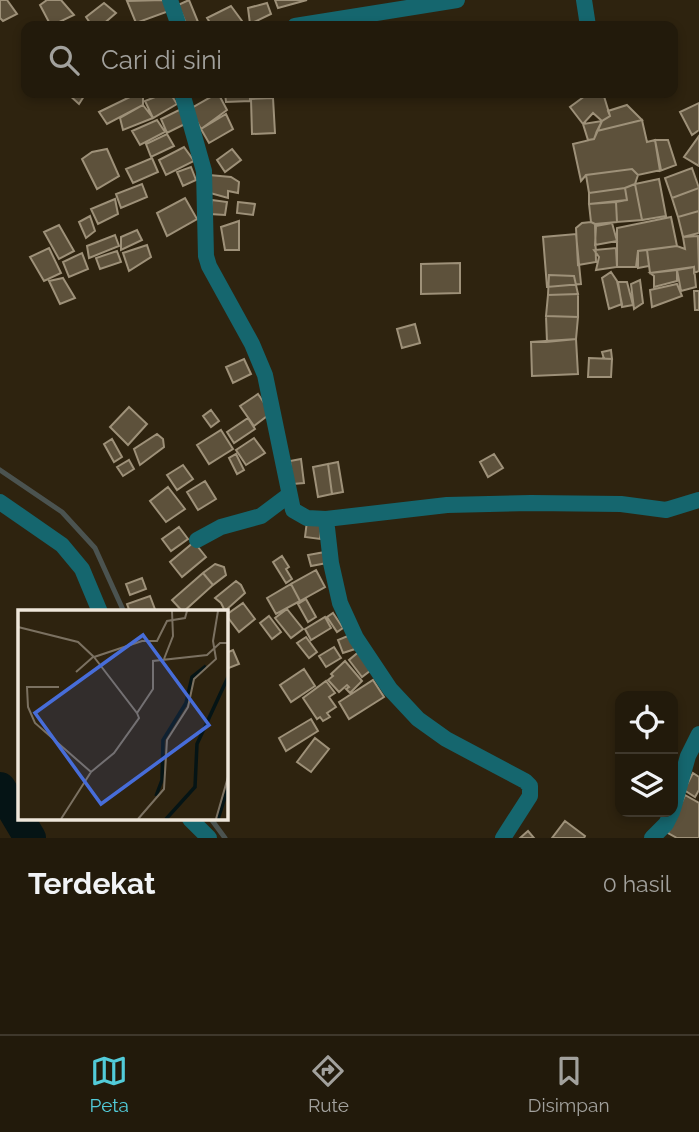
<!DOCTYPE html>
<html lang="id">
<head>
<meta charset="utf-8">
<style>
  :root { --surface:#221a0b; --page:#2e2719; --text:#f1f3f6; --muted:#a2a19d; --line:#3f382c; --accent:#52cbd9 }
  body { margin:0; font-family:Raleway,sans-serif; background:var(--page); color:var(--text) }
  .controls { position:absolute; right:21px; bottom:21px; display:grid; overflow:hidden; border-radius:14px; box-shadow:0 4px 10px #0003 }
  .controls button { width:63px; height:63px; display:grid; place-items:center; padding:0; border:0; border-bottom:2px solid var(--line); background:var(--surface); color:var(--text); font:35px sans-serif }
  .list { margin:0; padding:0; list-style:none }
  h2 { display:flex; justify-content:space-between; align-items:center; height:91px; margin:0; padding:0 28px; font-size:30px }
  h2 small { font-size:23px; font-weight:400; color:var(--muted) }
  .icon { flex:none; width:38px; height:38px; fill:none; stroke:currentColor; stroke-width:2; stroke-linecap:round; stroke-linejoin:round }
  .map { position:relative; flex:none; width:699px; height:838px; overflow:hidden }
  .search { position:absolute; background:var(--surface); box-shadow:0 4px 10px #0003; left:21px; right:21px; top:21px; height:77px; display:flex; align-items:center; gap:18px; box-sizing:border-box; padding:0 24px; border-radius:14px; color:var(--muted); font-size:26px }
  .sheet { height:196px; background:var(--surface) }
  nav { display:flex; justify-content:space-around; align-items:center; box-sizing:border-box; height:98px; border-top:2px solid var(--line); background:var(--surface); font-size:19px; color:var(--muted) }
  nav a { display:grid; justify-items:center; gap:4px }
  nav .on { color:var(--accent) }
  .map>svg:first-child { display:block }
</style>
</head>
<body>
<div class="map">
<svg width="699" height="838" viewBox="0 0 699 838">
  <rect width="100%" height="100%" fill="#2e230f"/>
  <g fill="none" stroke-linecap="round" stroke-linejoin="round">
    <path stroke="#4b5350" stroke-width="5" d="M0,470l62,42 33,36 29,64
      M211,819l14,19"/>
    <path stroke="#051415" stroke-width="32" d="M0,788l30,50"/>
  </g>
  <path fill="#5d513b" stroke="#9e9179" stroke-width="2" d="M0,0h7l10,14 -14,7 -3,-3z
    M47,0h14l13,15 -23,11 -11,-21z
    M164,0l5,11 -33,12 -9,-22z
    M189,0l9,22 -11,4 -9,-21z
    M275,0h32l-29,8z
    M104,3l12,10 -15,13h-9l-6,-9z
    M267,3l4,11 -21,10 -2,-16z
    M231,6l11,15 -7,5h-23l-5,-8z
    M67,93h19l-7,11z
    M138,93h5v12l-36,19 -8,-12z
    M165,93h5l7,11 -24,14 -8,-17z
    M218,93l9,17 -26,19 -11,-20z
    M225,93h25v8l-24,1z
    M589,93h14l7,23 -8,5 -9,-8 -10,11 -13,-17z
    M273,98l2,35 -23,1 -1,-35z
    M699,103v27l-7,5 -12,-23z
    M143,105l10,13 -30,12 -3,-12z
    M627,105l15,15 -45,11 5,-10 8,-5 -2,-5z
    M181,109l6,14 -20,10 -6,-14z
    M226,114l7,15 -24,14 -8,-14z
    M157,120l8,12 -25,13 -8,-14z
    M642,120l5,22 8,-2 6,30 -23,5 -6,-6 -46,6 -5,6 -8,-37 21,-5 3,-8z
    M602,121l-8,18 -6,1 -5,-16z
    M167,134l7,12 -23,11 -5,-13z
    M699,136v30l-15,-9z
    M655,140h13l8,25 -16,6z
    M184,147l10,14 -28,14 -7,-15z
    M107,149l12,27 -22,13 -15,-30 10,-7z
    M232,149l9,11 -16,12 -8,-12z
    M152,158l6,14 -25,11 -7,-14z
    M191,167l5,13 -13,6 -6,-14z
    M692,168l7,20 -27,10 -7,-20z
    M632,169l6,6 -3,9 -10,4 -36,5 -3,-18z
    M209,175l22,2 8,5 -1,11 -10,-2v7l-18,-5z
    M659,179l7,37 -24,4 -7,-36z
    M142,184l5,13 -26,11 -5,-14z
    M635,184l7,36 -25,2 -1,-20 11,-2 -2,-12z
    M625,188l2,12 -38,4v-11z
    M699,188v23l-21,6 -6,-19z
    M185,198l12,21 -30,17 -10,-23z
    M115,199l3,15 -20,10 -7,-15z
    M212,200l15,2 -2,13 -15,-1z
    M238,202l17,2 -2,11 -16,-2z
    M616,202l1,20 -22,2 -4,-2 -2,-18z
    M699,211v22l-16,4 -5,-20z
    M90,216l5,15 -9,7 -7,-16z
    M671,217l6,29 -39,5 -2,16h-19v-39z
    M239,221v29h-14l-4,-23z
    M591,222l4,2 1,38 -18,3 -2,-37 6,-5z
    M612,223l5,18 -22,4 1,-19z
    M59,225l15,26 -15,8 -15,-27z
    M137,230l5,10 -21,10v-13z
    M576,234l5,50 -34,3 -4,-50z
    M115,235l4,11 -30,12 -2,-12z
    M698,236l1,35 -5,2v-6l-44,6 -3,-23 30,-4 8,3 -2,-12z
    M147,245l4,12 -22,14 -6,-18z
    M49,248l12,25 -17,8 -14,-24z
    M616,248l1,19 -21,3 3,-13 -5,-7z
    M647,250l2,16 -11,2v-17z
    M117,251l4,11 -21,7 -4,-11z
    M82,253l6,16 -19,8 -6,-15z
    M460,263v30l-39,1v-30z
    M694,267l2,20 -15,4 -4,-21z
    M677,270v11l-23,6v-11l-4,-3z
    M611,272l6,9 5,23 -13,5 -7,-31z
    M549,275l25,1 4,18 -30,1z
    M63,278l12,20 -15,6 -11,-23z
    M640,280l3,23 -9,6 -3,-25z
    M618,282h9l6,23 -11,2z
    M677,284l5,12 -30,11 -2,-17z
    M694,291h5v19h-4z
    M578,294v23l-32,-1 2,-21z
    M546,316l32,1 -2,22 -29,3z
    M415,324l5,19 -18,5 -5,-19z
    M576,339l2,35 -46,2 -1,-34z
    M611,350l1,9h-8l-2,-7z
    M589,358l23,1 -1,18h-23z
    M244,359l7,15 -18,9 -7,-16z
    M258,394l13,19 -17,13 -14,-20z
    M129,407l18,17 -19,21 -18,-18z
    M211,410l8,11 -8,6 -8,-11z
    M248,418l7,11 -21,14 -7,-11z
    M221,430l12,19 -24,15 -12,-19z
    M157,434l6,5 1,8 -24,18 -6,-16z
    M254,438l11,15 -19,12 -10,-15z
    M112,439l10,18 -8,5 -10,-18z
    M236,454l8,16 -7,4 -8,-16z
    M494,454l9,14 -15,9 -8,-15z
    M301,459l3,24 -11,1 -3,-23z
    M129,460l5,9 -11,7 -6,-9z
    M338,462l5,30 -11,2 -4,-30z
    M328,464l4,30 -14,3 -5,-30z
    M183,465l10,14 -16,11 -10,-15z
    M205,481l11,18 -18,11 -11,-18z
    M168,487l17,22 -19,13 -16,-21z
    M307,521l15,2 -2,16 -15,-2z
    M179,527l9,12 -17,12 -9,-12z
    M194,542l12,15 -24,20 -12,-15z
    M325,552l2,11 -16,3 -3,-11z
    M282,556l7,11 -3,2 6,10 -6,4 -13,-21z
    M215,564l9,3 2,8 -13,10 -10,-12z
    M316,570l9,17 -25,14 -9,-17z
    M203,573l10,12 -30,27 -11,-12z
    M142,578l4,11 -16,6 -4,-11z
    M236,581l5,4 4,8 -20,18 -4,-8 -6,-5z
    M291,584l9,17 -24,13 -9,-16z
    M150,596l6,16h-26l-3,-8z
    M306,599l10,18 -8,5 -10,-18z
    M243,603l12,16 -16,13 -13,-17z
    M287,609l16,20 -12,9 -16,-20z
    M333,613l10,15 -6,4 -10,-15z
    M269,616l12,16 -9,7 -12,-16z
    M325,617l6,11 -20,12 -6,-11z
    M350,635l5,14 -12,4 -5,-13z
    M306,637l11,15 -8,6 -12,-15z
    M334,647l7,11 -15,9 -7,-11z
    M233,650l6,14 -13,5v-16z
    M361,650l14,17 -13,10 -13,-17z
    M345,661l17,20 -12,12 -4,-4 3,-2 -2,-2 -8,7 -11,-12 5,-4 -2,-2z
    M304,669l11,17 -24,16 -11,-17z
    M373,680l11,17 -35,22 -10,-17z
    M326,681l9,12 -6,4 7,10 -9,6 3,4 -7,4 -3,-4 -3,2 -14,-21z
    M311,719l7,12 -32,20 -7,-13z
    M315,738l14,11 -18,23 -14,-10z
    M693,773l6,4v13l-4,7 -11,-7z
    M685,795l14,8v35h-22l-9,-5z
    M565,821l20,15 -1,2h-32z
    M528,831l6,7h-14z"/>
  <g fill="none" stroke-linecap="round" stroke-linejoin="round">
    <path stroke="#15666e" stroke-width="16" d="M170,0l9,26
      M584,0l4,26
      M295,26l162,-26
      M182,93l22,78 2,85 3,10 43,78 13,31 28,135 14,8 19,1
      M0,502l62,43 20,24 18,43
      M197,540l24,-13 40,-11 28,-21
      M673,809l15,-53 11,-22
      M190,819l19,19
      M503,838l27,-42v-10l-5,-5 -79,-42 -28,-20 -28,-30 -34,-51 -16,-35 -9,-40 -5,-44 121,-14 84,-2 90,1 45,6 33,-10
      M652,838l14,-14 6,-12"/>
  </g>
  <g transform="translate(18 610)">
    <rect width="210" height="210" fill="#2e230f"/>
    <path fill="none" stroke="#051415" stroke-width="3.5" d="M138,186l6,-16 1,-40 23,-37 6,-26 14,-11M148,209l29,-32 2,-43 31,-67M200,209l10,-31"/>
    <path fill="none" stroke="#7b7161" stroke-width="2" d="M0,17l60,15 16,15 48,-16h15l10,-20 18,-3 2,-7M76,47l43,56 16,-24v-28l54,-6 13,-12h8M146,49l9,-23 -1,-25M58,62l17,-15M41,77h-32l1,20 7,16 56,49 23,-19 25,-35 -2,-5M43,209l30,-47M120,209l26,-30 3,-49 21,-33 6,-28 22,-20 -3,-18 5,-30M198,209l12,-42"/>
    <path fill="#476dd9" fill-opacity="0.15" stroke="#476dd9" stroke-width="3.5" d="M125,25l66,90 -108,79 -66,-91z"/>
    <rect width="210" height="210" fill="none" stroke="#efe7db" stroke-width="3.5"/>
  </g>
</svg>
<div class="controls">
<button><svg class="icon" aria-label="locate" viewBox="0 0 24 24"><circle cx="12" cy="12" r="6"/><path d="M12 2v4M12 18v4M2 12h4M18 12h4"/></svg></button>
<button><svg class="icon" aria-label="layers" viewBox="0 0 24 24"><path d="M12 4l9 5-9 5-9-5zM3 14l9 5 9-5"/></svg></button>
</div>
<div class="search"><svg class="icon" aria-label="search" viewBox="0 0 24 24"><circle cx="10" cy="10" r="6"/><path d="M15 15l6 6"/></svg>Cari di sini</div>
</div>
<section class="sheet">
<h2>Terdekat<small>0 hasil</small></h2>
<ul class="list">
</ul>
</section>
<nav>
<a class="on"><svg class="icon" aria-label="map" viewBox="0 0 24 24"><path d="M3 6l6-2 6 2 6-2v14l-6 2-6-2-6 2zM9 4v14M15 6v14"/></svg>Peta</a>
<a><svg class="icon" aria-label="directions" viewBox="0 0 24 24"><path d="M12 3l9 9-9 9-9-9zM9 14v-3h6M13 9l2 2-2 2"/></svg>Rute</a>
<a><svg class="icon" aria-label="saved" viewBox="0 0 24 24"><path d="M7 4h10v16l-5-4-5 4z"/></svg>Disimpan</a>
</nav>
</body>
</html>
